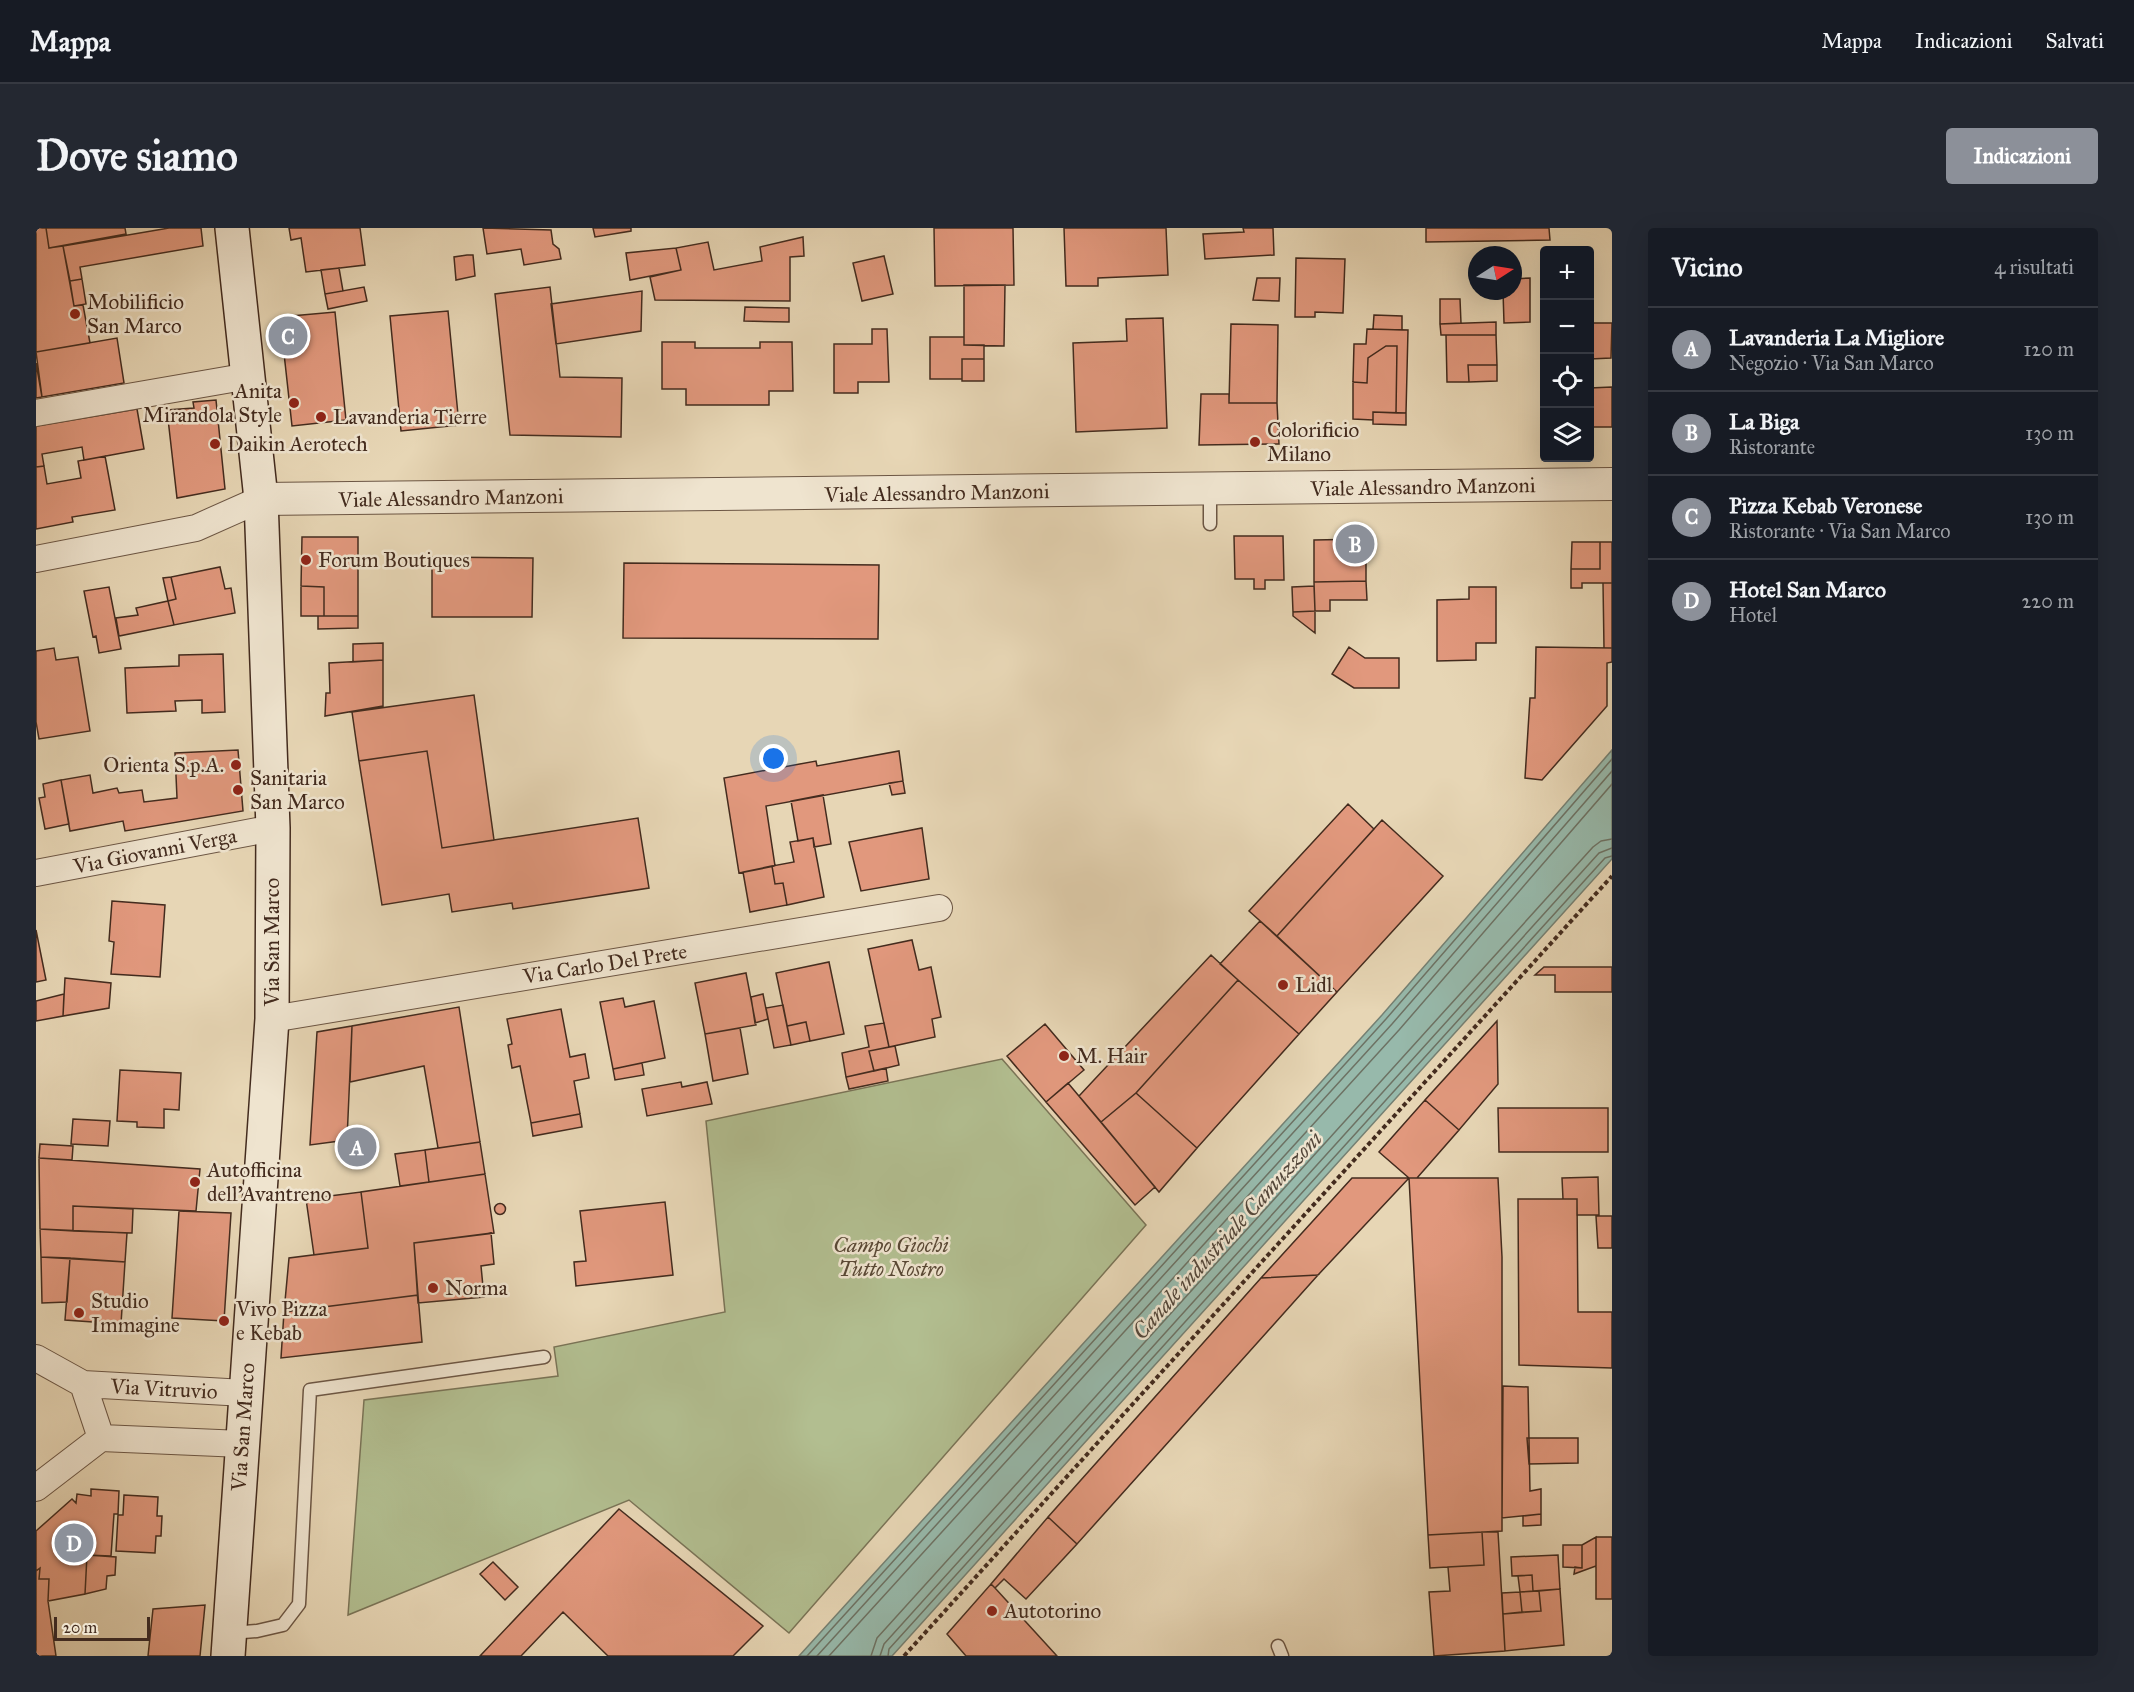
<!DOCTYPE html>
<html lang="it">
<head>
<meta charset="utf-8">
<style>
  :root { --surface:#171b24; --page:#242831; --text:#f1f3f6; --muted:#9ea1a6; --line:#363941; --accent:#8c9099 }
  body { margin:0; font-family:"IM FELL Great Primer",serif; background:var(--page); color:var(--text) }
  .controls { position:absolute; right:18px; top:18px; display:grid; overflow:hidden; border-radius:6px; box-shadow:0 6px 24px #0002 }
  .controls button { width:54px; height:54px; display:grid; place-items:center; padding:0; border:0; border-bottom:2px solid var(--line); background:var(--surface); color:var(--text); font:30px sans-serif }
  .compass { position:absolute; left:1432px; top:18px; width:54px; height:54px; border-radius:50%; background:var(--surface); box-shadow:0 6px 24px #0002; rotate:78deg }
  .scale { position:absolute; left:18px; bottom:15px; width:96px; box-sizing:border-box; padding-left:6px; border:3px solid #432b1e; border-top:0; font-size:16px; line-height:21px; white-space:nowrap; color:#432b1e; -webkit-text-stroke:4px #efe4cf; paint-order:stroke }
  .you { position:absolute; left:738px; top:531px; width:21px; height:21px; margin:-15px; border:4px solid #fff; border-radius:50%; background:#1a73e8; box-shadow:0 0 0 9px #1a73e833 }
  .badge { display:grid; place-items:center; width:39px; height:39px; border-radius:50%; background:var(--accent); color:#fff; font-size:20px; font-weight:700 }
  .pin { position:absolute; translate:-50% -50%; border:3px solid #fff; box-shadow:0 2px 6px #0006 }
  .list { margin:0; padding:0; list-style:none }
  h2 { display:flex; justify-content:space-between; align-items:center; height:78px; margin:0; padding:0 24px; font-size:26px }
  h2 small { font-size:20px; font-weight:400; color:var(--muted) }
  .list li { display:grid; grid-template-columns:39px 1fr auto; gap:18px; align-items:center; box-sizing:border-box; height:84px; padding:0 24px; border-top:2px solid var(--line) }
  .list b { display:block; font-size:22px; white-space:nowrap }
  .list p { margin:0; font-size:20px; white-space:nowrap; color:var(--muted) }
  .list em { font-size:20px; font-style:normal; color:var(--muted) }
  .icon { flex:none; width:33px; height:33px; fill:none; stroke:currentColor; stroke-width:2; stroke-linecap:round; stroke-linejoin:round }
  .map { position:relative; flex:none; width:1576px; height:1428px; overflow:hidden; border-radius:6px }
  header { display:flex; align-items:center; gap:36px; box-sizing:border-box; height:84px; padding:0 30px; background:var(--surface); border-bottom:2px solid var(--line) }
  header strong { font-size:28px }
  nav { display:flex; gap:33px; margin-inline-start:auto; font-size:21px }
  .intro { display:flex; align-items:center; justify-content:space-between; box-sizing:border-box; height:144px; padding:0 36px }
  h1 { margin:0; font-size:42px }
  .button { padding:15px 27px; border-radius:6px; background:var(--accent); color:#fff; font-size:21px; font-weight:700 }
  main { display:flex; gap:36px; padding:0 36px }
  aside { flex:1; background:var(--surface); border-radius:6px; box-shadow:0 6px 24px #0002 }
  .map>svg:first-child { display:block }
</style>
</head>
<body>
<header>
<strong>Mappa</strong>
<nav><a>Mappa</a><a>Indicazioni</a><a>Salvati</a></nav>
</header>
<div class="intro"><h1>Dove siamo</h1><a class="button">Indicazioni</a></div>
<main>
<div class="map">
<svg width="1576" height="1428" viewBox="0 0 1576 1428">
  <rect width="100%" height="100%" fill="#e7d6b5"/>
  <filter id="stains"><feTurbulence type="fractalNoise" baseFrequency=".00333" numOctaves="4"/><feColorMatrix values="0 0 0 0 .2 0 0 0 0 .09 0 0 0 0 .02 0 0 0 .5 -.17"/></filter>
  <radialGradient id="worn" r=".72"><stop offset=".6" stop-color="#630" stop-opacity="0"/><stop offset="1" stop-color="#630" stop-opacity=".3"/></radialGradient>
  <path fill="#b2be90" stroke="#7a7457" stroke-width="1.5" d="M966,831l144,166 -357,408 -160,-133 -281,115 16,-215 194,-24 -4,-29 171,-35 -19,-191z"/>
  <path fill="#97b9ab" stroke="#758073" stroke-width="1.5" d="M1576,522v109l-720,797h-93l583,-641z"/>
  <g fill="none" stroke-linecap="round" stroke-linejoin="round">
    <path stroke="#6d7264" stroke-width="1.5" d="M771,1428l579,-637 226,-260
      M781,1428l575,-632 220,-253
      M793,1428l570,-626 213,-246
      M835,1428l6,-18 716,-791 8,-6 11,-2
      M844,1428l4,-12 715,-791 13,-5
      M852,1428l1,-7 716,-791 7,-2"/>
  </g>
  <path fill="#e1987d" stroke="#432b1e" stroke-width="1.5" d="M0,0h10l3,20 14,-2 11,60 9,-1 7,38 -54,9z
    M10,0h79l1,6 -77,14z
    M133,0h32l2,18 -123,21 2,12 -12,2 -7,-35z
    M253,0h71l5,37 -59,7 -5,-34 -10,2z
    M447,0l68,2 2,14 6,5 2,10 -37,6 -3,-16 -34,5z
    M557,0h38v3l-36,6z
    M898,0h79l1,57 -79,1z
    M1028,0h102l2,47 -70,3v8h-32z
    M1207,0h30l1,27 -69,4 -2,-25 41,-2z
    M1390,0h123l1,12 -124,2z
    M767,9l1,19 -14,1v44l-135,-1 -5,-23 31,-7 -5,-22 32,-6 6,28 48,-9 -2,-14z
    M640,20l5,22 -51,10 -4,-27z
    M431,27h6l2,21 -19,4 -2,-23z
    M848,28l9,38 -31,7 -9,-38z
    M1260,30l49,1 -2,54 -28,-1v5h-20z
    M303,40l4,23 -18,3 -4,-24z
    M1221,50h23l-1,23 -26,-1z
    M1494,50v44l-26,1 -1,-32h10v-12z
    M46,51l4,25 -12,2 -4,-25z
    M928,57h41l-1,61 -40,-1z
    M328,59l3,14 -39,8 -3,-15z
    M514,59l10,90 62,1 -1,59 -111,-2 -15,-141z
    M606,63l-1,40 -85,13 -5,-40z
    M1404,71h20l1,24 -21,1z
    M709,79l44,1v14l-45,-1z
    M412,83l11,114 -58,6 -11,-115z
    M299,84l11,108 -54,6 -12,-109z
    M1338,87l28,1v14l-29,-1z
    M1127,90l4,110 -91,4 -3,-89 54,-2 -1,-22z
    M1460,94v13h-55l-1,-11z
    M1554,95h22l-1,35 -21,1z
    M1195,96l47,1 -1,78h-48z
    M836,101h15l2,53h-31v11h-24v-49h38z
    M1331,101l41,1 -2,83h-10l1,-67h-11l-18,12 -1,25 -14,-1 1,-38h12z
    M1410,107h50l1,30h-29l1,17h-22z
    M894,109h34v8h20v14h-22v20h-32z
    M81,110l7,45 -82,14 -6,-45z
    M626,114h33v6h65v-6h32l1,49h-24v14h-83v-16h-24z
    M1350,118h11l-1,67 -23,-1v8l-20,-1v-37l14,1 1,-25z
    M926,131h22v22h-22z
    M0,135l6,34 -6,1z
    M1432,137h29v16l-28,1z
    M1576,159v40h-22v-39z
    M1165,166h28v9h48l2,41 -80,1z
    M180,172l9,89 -48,9 -10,-88 27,-2 -1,-6z
    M101,181l7,40 -60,11 -2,-13 -40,7 2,12 -8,1v-41z
    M1337,184l33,1v12l-33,-1z
    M69,228l10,54 -43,7 1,5 -37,7v-62l8,-1 3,18 34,-6 -3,-17z
    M1198,308h49l1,44h-19v9h-11v-10h-19z
    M266,309h56v79h-34v-29l-23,-1z
    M1330,311v42l-52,1v-42z
    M1536,314h28v27h-29z
    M1564,314h12v41h-30v5h-11v-19h29z
    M396,329l101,1 -1,59h-100z
    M588,335l255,2 -1,74 -255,-1z
    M184,339l5,22 6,-1 4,25 -61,12 -6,-24 8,-2 -5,-22z
    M135,349l5,22 -8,2 -5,-23z
    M1330,353l1,19h-37v11h-15l-1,-29z
    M1567,355h9v65h-8z
    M265,358l23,1v29h-23z
    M1278,358l1,25 -22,1 -1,-25z
    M73,359l12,62 -22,4 -3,-17 -3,1 -9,-46z
    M1433,359h27v56h-20v17l-39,1v-61l32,-1z
    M132,373l6,24 -55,11 -3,-18 22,-3 -2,-7z
    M1279,383v22l-22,-17v-4z
    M282,388h40v12l-40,1z
    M347,415v17l-30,2v-18z
    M1313,419l16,11h34v30h-45l-22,-14z
    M1500,419l76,1v14l-5,1v43l-65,74 -17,-2 5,-80h5z
    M18,420l2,12 22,-3 12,74 -51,8 -3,-17v-71z
    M187,426l2,58 -23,1v-13l-27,1 1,10 -49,2 -2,-45 54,-2v-11z
    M347,432v46l-58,10 1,-23h4l-1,-30z
    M438,467l20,145 -52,8 -15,-97 -68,10 -7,-49z
    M202,522l5,61 -118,20 -2,-10 -53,10 -9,-51 29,-5 3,18 24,-5 2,5 23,-3 2,12 33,-4 -2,-45z
    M391,523l15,97 196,-30 11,70 -136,21 -1,-6 -60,9 -3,-18 -67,11 -23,-144z
    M863,523l4,30 -137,25 9,60 -36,7 -15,-95 92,-17 1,5z
    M25,552l8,44 -24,5 -6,-31 6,-1 -2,-13z
    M867,553l2,12 -13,2 -3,-12z
    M787,567l8,49 -17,3 -1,-9 -15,3 -7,-40z
    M1312,576l26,25 -97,107 -28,-25z
    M1346,592l61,56 -106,116 -60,-56z
    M886,600l7,51 -68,12 -12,-49z
    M777,610l11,59 -37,8 -4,-22 -8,1 -3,-18 22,-4 -4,-20z
    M736,638l3,18 8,-1 4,22 -37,7 -7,-40z
    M76,673l53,4 -5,72 -49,-3 3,-32 -5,-1z
    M1224,693l77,71 -38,42 -79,-70z
    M0,702l10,50 -10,2z
    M876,712l7,30 12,-3 10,50 -9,2 3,18 -46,10 -21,-98z
    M1175,727l27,25 -102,113 -35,29 -22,-26z
    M793,734l15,72 -34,7 -4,-19 -19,4 -11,-53z
    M1508,739h68v25h-57v-17h-20z
    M710,745l10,52 -51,9 -10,-51z
    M29,750l46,5 -2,25 -46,8z
    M1202,752l61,54 -102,114 -61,-55z
    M28,766l-1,22 -27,5v-20z
    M727,766l5,25 -13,4 -4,-26z
    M587,770l2,9 29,-6 11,57 -52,11 -13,-67z
    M747,777l8,40 -17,3 -8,-40z
    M423,779l21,135 -42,6 -14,-82 -74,16 2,-56z
    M525,781l9,48 15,-3 4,24 -15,3 6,33 -49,9 -11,-57 -8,2 -4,-23 4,-1 -5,-25z
    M1461,793l1,63 -39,46 -34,-30z
    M770,794l4,19 -19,4 -4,-19z
    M848,795l5,24 -20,4 5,20 -28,6 -4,-24 27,-6 -4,-21z
    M1009,796l39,46 -38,32 -39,-46z
    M316,798l-5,114 -37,5 7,-113z
    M704,800l8,46 -35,7 -8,-47z
    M859,818l4,19 -25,6 -5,-20z
    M606,835l2,12 -29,5 -2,-11z
    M850,840l2,13 -39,8 -3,-12z
    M84,842l61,3 -2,37 -15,-1v19l-27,-1v-5l-20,-1z
    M645,854l1,5 25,-5 5,22 -65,12 -5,-27z
    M1032,855l87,104 -20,18 -89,-103z
    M1100,865l61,55 -38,44 -58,-70z
    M1389,872l34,30 -42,48h-8l-30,-26z
    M1462,880h110v44h-109z
    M544,886l2,13 -49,9 -2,-13z
    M37,891l37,2 -2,25 -37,-2z
    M444,914l5,32 -56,8 -4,-32z
    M4,916l33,2 -1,14 -33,-2z
    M389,922l4,32 -29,4 -5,-32z
    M3,930l161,11 -4,42 -123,-5v25l-33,-2z
    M449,946l9,59 -80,10 4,52 -134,17 5,-54 79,-10 -7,-56z
    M1562,949l1,38h-22v-16h-14l-1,-21z
    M1316,950h57l-91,97 -57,3z
    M1373,950h89l4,79v274l-74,4z
    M325,964l7,56 -54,7 -8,-56z
    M1482,971h59l1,113h34v56l-93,-3z
    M629,974l8,73 -97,11 -2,-24 12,-1 -6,-50z
    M458.5 981a5.5 5.5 0 1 1 11 0a5.5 5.5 0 1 1-11 0Z
    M37,978l60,3 -1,24 -59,-2z
    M143,983l52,2 -7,108 -52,-3z
    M1560,988h16v32h-14z
    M4,1001l87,4 -2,29 -84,-5z
    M455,1005l3,31 -13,2 3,31 -66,6 -4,-60z
    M5,1029l29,1 -3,44 -25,1z
    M34,1030l55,4 -4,62 -56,-4z
    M1282,1047l-241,269 -29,-27 213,-239z
    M382,1067l4,47 -141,16 3,-46z
    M1467,1158l25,1 2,104 11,-2v25l-39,4z
    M1491,1210h51v25l-49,1z
    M55,1261l28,2 -1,23h-4l-3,42 -24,-1 -2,39 -37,7 1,-22h-10l1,-11 -4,3v-40l36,-32 4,4 1,-9 14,2z
    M88,1267l34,2 -1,19h5l-1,20h-5l-1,17 -39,-2 2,-36h5z
    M583,1281l144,117 -30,30h-125l-45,-44 -42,44h-41z
    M1505,1286v11l-18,1v-10z
    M1012,1289l29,27 -51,55 -22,-20 -9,9 -4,-4z
    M1446,1304h16l7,119 -71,5 -5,-64 21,-1 -2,-24 36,-2z
    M1446,1304l2,33 -54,3 -2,-33z
    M1560,1309v29l-22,8 1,-7 7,1v-23z
    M1560,1309h16v62h-16z
    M1527,1317h19v23l-19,-1z
    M51,1327l29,2 -1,18 -8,1 -1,13 -21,5z
    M1522,1327l2,34 -27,2 -1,-16 -20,1 -1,-19z
    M457,1334l25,25 -13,13 -25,-26z
    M4,1340l-1,11h10l-1,22 8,55h-20v-85z
    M1496,1347l1,16 -13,1 -2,-16z
    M955,1356l4,4 62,68h-91l-19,-22z
    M1524,1361l4,56 -59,6 -2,-37 38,-3 -2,-20z
    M1503,1363l2,20 -19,1 -2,-20z
    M1484,1364l2,20 -19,2 -1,-21z
    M169,1377l-5,51h-52l5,-47z"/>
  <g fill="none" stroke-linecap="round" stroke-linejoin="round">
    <g stroke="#6c5644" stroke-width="15">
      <path id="service" d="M1174,296v-34
        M195,1405l26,-2 26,-6 16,-21 11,-214 234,-33
        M1242,1418l4,10"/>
    </g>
    <g stroke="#6c5644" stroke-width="28">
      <path id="minor" d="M0,185l213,-37
        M0,331l160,-31 65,-29
        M0,645l237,-45
        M236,791l667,-111
        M0,1130l47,26 162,9
        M47,1156l18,54
        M0,1260l65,-50 141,6"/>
    </g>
    <g stroke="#6c5644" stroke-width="34">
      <path id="tertiary" d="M225,271l1351,-15"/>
    </g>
    <g stroke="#432b1e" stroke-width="36">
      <path id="secondary" d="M192,1428l44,-637 1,-191 -12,-329 -29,-271"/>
    </g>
    <path stroke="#432b1e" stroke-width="4" stroke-dasharray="4.5 3" stroke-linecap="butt" d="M868,1428l708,-780"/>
    <use href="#service" stroke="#efe4cf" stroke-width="12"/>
    <use href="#minor" stroke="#efe4cf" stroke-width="26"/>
    <use href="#tertiary" stroke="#efe4cf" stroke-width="32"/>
    <use href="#secondary" stroke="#efe4cf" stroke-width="33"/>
  </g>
  <g fill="#8f2418" stroke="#efe4cf" stroke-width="2">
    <circle cx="39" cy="86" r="6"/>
    <circle cx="258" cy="175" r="6"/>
    <circle cx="285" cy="189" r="6"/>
    <circle cx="1219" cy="214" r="6"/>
    <circle cx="179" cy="216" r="6"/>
    <circle cx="270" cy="332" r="6"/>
    <circle cx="200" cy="537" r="6"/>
    <circle cx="202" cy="562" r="6"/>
    <circle cx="1247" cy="757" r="6"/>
    <circle cx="1028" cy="828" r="6"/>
    <circle cx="159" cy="954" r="6"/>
    <circle cx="397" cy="1060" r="6"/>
    <circle cx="43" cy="1085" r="6"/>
    <circle cx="188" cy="1093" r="6"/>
    <circle cx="956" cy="1383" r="6"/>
  </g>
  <g text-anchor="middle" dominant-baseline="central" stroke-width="5" stroke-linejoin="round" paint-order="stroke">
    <g font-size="21" fill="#432b1e" stroke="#efe4cf" text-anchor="start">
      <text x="51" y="74">Mobilificio<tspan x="51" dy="24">San Marco</tspan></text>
      <text x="246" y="163" text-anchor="end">Anita<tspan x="246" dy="24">Mirandola Style</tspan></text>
      <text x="297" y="189">Lavanderia Tierre</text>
      <text x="1231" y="202">Colorificio<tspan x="1231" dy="24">Milano</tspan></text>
      <text x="191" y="216">Daikin Aerotech</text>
      <text x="282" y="332">Forum Boutiques</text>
      <text x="188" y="537" text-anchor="end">Orienta S.p.A.</text>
      <text x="214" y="550">Sanitaria<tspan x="214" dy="24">San Marco</tspan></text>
      <text x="1259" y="757">Lidl</text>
      <text x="1040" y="828">M. Hair</text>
      <text x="171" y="942">Autofficina<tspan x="171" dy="24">dell'Avantreno</tspan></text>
      <text x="409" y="1060">Norma</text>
      <text x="55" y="1073">Studio<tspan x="55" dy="24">Immagine</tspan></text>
      <text x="200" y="1081">Vivo Pizza<tspan x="200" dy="24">e Kebab</tspan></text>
      <text x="968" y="1383">Autotorino</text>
    </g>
    <g font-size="21" fill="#432b1e" stroke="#efe4cf">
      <text transform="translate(1387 259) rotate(-1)">Viale Alessandro Manzoni</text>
      <text transform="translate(901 265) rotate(-1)">Viale Alessandro Manzoni</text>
      <text transform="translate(415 270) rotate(-1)">Viale Alessandro Manzoni</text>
      <text transform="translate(119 623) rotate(-11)">Via Giovanni Verga</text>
      <text transform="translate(236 714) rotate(-90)">Via San Marco</text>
      <text transform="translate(569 736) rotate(-9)">Via Carlo Del Prete</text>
      <text transform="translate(128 1161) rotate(3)">Via Vitruvio</text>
      <text transform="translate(207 1199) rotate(-86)">Via San Marco</text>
    </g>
    <g font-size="21" font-style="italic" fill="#594835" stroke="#efe4cf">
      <text x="855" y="1017">Campo Giochi<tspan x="855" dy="24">Tutto Nostro</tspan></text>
    </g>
    <g font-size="22" font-style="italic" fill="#54473a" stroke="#efe4cf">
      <text transform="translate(1191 1007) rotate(-48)">Canale industriale Camuzzoni</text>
    </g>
  </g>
  <rect width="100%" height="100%" filter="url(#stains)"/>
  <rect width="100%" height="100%" fill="url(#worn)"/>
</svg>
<div class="controls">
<button>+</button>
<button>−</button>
<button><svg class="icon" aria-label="locate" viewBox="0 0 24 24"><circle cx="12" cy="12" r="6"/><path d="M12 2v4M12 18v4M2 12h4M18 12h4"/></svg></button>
<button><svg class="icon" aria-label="layers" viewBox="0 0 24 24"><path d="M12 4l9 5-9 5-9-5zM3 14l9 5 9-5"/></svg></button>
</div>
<svg class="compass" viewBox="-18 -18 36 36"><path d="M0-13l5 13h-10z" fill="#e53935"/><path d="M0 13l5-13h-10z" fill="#9ea1a6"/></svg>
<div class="scale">20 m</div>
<div class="you"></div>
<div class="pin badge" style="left:321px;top:919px">A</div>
<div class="pin badge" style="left:1319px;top:316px">B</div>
<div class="pin badge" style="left:252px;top:108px">C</div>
<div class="pin badge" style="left:38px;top:1315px">D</div>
</div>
<aside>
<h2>Vicino<small>4 risultati</small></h2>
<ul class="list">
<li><span class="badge">A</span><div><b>Lavanderia La Migliore</b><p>Negozio · Via San Marco</p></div><em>120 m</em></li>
<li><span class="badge">B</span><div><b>La Biga</b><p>Ristorante</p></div><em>130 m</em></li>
<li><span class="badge">C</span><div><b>Pizza Kebab Veronese</b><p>Ristorante · Via San Marco</p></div><em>130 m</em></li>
<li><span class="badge">D</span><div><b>Hotel San Marco</b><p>Hotel</p></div><em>220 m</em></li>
</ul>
</aside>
</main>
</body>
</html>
